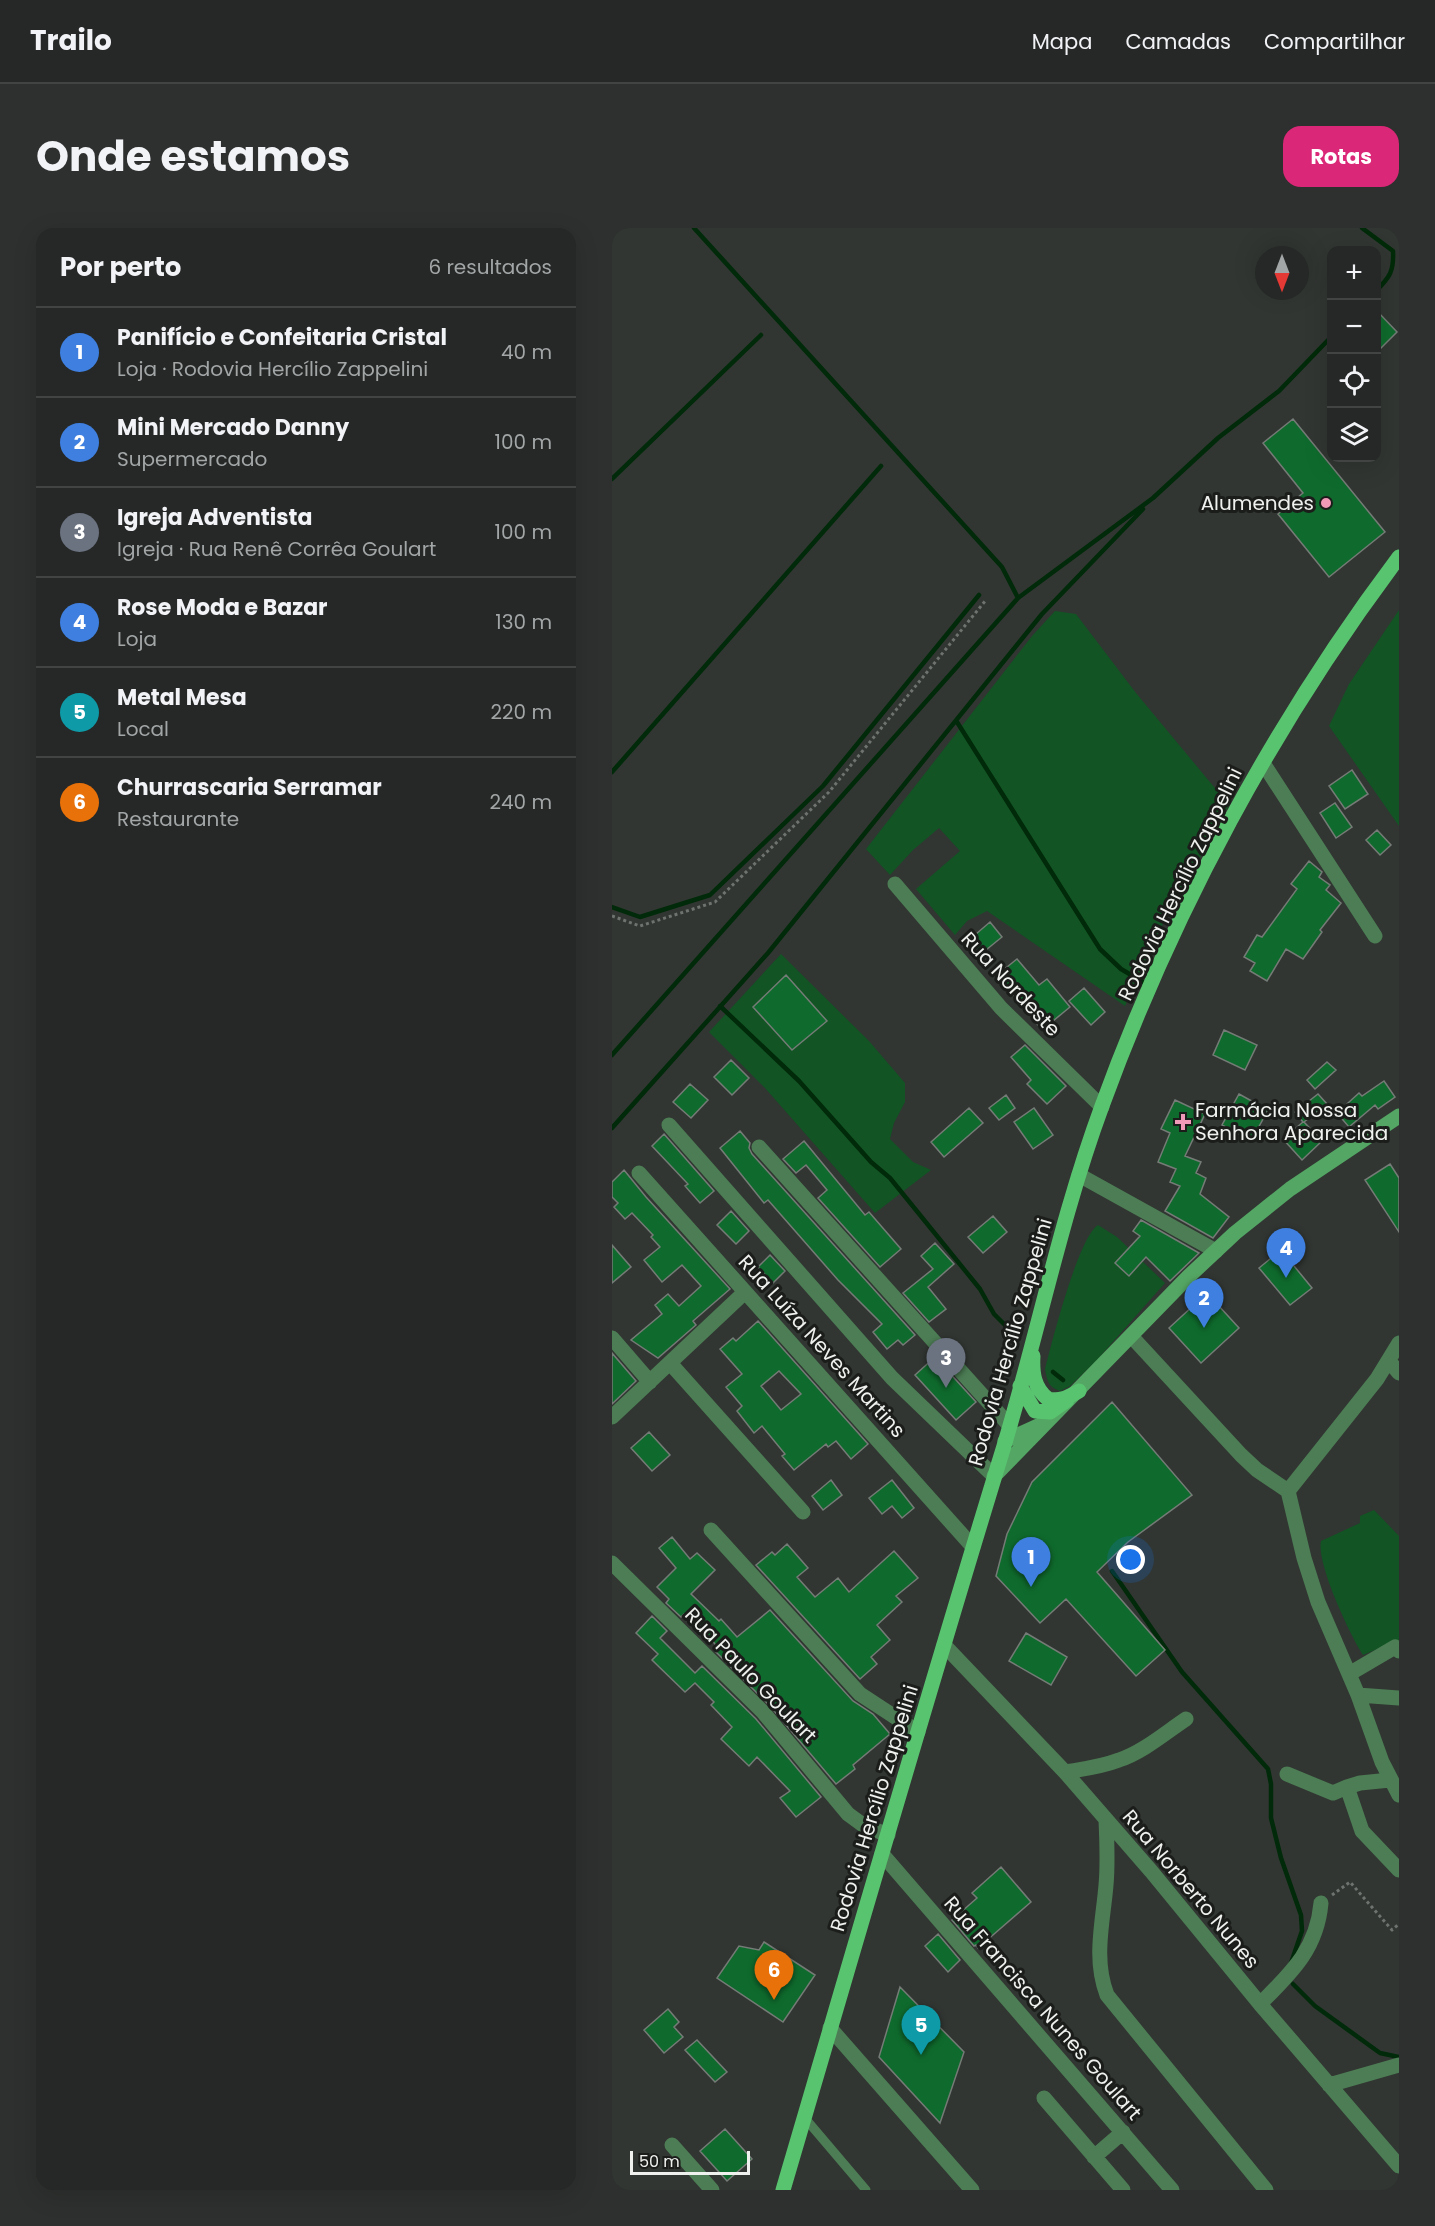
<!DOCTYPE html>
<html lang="pt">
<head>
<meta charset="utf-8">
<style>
  :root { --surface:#252826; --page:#2d302e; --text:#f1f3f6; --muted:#a3a6a7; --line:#424443; --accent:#db2777 }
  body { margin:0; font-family:Poppins,sans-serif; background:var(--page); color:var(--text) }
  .controls { position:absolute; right:18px; top:18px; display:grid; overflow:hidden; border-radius:12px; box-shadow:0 6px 24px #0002 }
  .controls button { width:54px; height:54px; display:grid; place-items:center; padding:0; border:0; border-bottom:2px solid var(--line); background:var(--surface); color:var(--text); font:30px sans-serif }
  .compass { position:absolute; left:643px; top:18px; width:54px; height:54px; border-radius:50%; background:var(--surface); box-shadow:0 6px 24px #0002; rotate:180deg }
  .scale { position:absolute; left:18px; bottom:15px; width:120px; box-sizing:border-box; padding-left:6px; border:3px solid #eef1ee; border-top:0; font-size:16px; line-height:21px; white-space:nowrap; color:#eef1ee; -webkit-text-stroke:4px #1b1d1b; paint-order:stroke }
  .you { position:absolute; left:519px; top:1332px; width:21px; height:21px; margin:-15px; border:4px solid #fff; border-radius:50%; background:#1a73e8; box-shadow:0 0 0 9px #1a73e833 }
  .badge { display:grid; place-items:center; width:39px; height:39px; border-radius:50%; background:var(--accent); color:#fff; font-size:20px; font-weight:700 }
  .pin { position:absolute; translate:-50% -50px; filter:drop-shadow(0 2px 3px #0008) }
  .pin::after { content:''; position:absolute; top:32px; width:21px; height:18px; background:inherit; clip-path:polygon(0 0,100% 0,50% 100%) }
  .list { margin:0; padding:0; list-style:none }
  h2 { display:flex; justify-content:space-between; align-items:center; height:78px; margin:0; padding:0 24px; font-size:26px }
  h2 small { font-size:20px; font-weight:400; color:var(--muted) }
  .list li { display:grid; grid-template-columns:39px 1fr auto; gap:18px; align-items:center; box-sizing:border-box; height:90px; padding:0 24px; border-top:2px solid var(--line) }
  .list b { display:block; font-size:22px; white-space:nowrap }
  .list p { margin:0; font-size:20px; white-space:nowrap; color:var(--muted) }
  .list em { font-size:20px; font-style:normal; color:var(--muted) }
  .icon { flex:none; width:33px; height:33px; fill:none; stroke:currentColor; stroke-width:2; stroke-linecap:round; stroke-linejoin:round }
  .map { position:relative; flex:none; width:787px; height:1962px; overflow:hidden; border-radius:18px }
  header { display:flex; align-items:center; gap:36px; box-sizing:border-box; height:84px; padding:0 30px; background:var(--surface); border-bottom:2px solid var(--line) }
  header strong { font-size:28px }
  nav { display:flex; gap:33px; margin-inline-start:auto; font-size:21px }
  .intro { display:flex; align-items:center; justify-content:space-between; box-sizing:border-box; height:144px; padding:0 36px }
  h1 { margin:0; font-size:42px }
  .button { padding:15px 27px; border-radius:18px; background:var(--accent); color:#fff; font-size:21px; font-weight:700 }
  main { display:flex; gap:36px; padding:0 36px }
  aside { flex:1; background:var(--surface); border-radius:18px; box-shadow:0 6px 24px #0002 }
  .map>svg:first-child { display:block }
</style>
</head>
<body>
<header>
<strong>Trailo</strong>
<nav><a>Mapa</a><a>Camadas</a><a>Compartilhar</a></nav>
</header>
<div class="intro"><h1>Onde estamos</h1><a class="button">Rotas</a></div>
<main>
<aside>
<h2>Por perto<small>6 resultados</small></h2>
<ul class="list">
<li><span class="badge" style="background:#3f7fe0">1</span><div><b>Panifício e Confeitaria Cristal</b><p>Loja · Rodovia Hercílio Zappelini</p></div><em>40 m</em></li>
<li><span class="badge" style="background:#3f7fe0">2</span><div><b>Mini Mercado Danny</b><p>Supermercado</p></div><em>100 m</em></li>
<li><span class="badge" style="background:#6b7280">3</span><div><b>Igreja Adventista</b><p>Igreja · Rua Renê Corrêa Goulart</p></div><em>100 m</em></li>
<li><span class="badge" style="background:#3f7fe0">4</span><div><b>Rose Moda e Bazar</b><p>Loja</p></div><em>130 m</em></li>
<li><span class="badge" style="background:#0f9aa8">5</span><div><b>Metal Mesa</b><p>Local</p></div><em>220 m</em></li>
<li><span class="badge" style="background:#e8710a">6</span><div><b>Churrascaria Serramar</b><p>Restaurante</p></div><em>240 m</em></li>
</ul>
</aside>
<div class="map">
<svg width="787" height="1962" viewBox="0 0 787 1962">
  <rect width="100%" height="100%" fill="#313632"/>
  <path fill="#125424" d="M787,382v216l-70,-100 20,-42z
    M443,383l21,3 60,79 93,112 -70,126 -34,75 -138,-95 -20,10 -12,14 -39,-46 44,-38 -21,-23 -26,22 -23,25 -24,-26 166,-213z
    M169,726l88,87 36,42v19l-11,21 -4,16 23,23 18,8 -56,43 -110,-125 -56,-56z
    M486,997l19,12 48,46 -69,78 -26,25 -10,5c-12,-4 -13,-11 -15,-22 7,-27 33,-131 53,-144z
    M762,1282l25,26v104l-36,15c-13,-20 -47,-92 -42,-114l39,-18v-7z"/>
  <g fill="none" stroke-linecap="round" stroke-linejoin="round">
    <path stroke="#002a09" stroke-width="4.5" d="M82,0l308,339 16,31
      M750,0l31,23c1,20 -3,26 -17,40
      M0,251l149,-144
      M345,494l143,227 21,20 22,13
      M0,544l269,-306
      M0,679l28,10 70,-22 113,-109 156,-191
      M108,778l79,75 72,81 19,16 90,111 14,25 15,15
      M0,827l406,-457 135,-100 65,-60 61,-47 53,-55
      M0,900l156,-175 274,-339 101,-105
      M441,1144l10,8
      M500,1343l70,101 86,97 3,15v34l10,40 20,57 1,16 -11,32
      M681,1756l22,22 65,47 19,4"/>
  </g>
  <path fill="#0f6b2d" stroke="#757b76" stroke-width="1.5" fill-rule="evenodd" d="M765,83l20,21 -20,20z
    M681,191l92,113 -56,45 -51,-63 25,-21 -40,-50z
    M740,542l16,24 -23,15 -16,-23z
    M723,575l17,24 -16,11 -16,-25z
    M765,602l14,15 -11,10 -14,-15z
    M697,633l13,11 -3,5 11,8 -4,5 15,13 -21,27 2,2 -19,27 -17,-10 -19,32 -17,-10 5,-8 -11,-6 13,-22 5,2 35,-48 -6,-5z
    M378,694l12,15 -21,17 -12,-14z
    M405,731l22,26 8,-6 23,28 -28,23 -45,-55z
    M174,747l41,46 -35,29 -39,-43z
    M472,760l21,24 -14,13 -22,-24z
    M612,802l33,15 -12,25 -32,-15z
    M413,817l41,41 -19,18 -20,-20 4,-4 -20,-23z
    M119,832l18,18 -17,17 -18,-18z
    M715,834l9,8 -21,19 -8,-9z
    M772,853l11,16 -17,12 -3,-4 -26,22 -12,-14 22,-20 3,3z
    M78,856l18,16 -17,18 -18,-16z
    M627,866l29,16 -17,31 -29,-16z
    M706,866l9,10 -23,18 18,19 -20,19 -19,-21 20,-17 -8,-10z
    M394,867l9,13 -16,12 -10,-12z
    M563,872l30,14 -20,42 16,6 -5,11 10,5 -6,16 29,23 -16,21 -48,-27 15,-25 -10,-4 6,-13 -18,-7 12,-29 -9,-4z
    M357,880l14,15 -39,34 -13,-15z
    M422,880l19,27 -20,14 -19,-27z
    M128,903l10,12 -1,5 3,6 163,181 -12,10 -5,-5 -11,9 -14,-17 9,-8 -44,-44 -70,-80 -4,3 -44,-55z
    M52,906l50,57 -14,12 -15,-17 3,-2 -36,-38z
    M192,913l61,74 4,-3 32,37 -21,18 -62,-69 9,-8 -21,-25 -10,8 -13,-14z
    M778,936l9,14v54l-34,-52z
    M12,942l22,27 84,92 -37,32 3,4 -38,33 -27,-18 31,-26 -7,-9 13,-11 11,12 22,-20 -19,-21 -20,17 -18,-22 16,-13 -9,-10 2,-2 -21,-22 -7,6 -11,-12 4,-4 -6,-6v-15z
    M119,983l18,20 -13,13 -19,-19z
    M381,988l14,16 -24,21 -15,-16z
    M529,992l58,33 -29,28 -24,-24 -17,19 -14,-13 25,-27 -7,-5z
    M323,1015l19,21 -26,23 18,22 -17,13 -26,-29 30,-24 -12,-13z
    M0,1017l19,22 -19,16z
    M669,1022l31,38 -22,17 -31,-37z
    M158,1027l15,16 -12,12 -15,-16z
    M595,1065l32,35 -38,35 -32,-35z
    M146,1093l110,123 -17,15 -15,-18 -8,6 -2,-3 -32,26 -12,-14 3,-2 -23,-28 -8,7 -17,-22 5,-5 -16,-19 16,-13 -22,-25 13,-11 3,3zM167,1143l22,23 -20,16 -20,-24z
    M0,1125l24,28 -24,23z
    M323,1129l41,45 -20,18 -41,-45z
    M500,1174l80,93 -64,47 -31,30 68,78 -29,26 -70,-77 -26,24 -44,-47 11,-42 25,-52z
    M37,1204l21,23 -18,16 -21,-23z
    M219,1252l11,15 -19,15 -11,-14z
    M280,1252l22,28 -12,10 -10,-12 -10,8 -13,-16z
    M60,1309l18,22 7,-6 18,17 -24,24 28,27 2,-2 16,18 33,-27 83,91 20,13 17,20 -37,31 2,4 -19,15 -66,-78 -54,-54 3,-3 -27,-33 -3,3 -5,-5 -3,3 -15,-14 3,-4 -12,-12 19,-19 -17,-20z
    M175,1316l21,24 -11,9 18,20 23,-19 11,14 45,-41 24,27 -22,18 6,6 -25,23 13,15 -19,17 6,7 -17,15 -104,-114 16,-13 3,3z
    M40,1388l15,15 -7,7 35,35 7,-7 54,53 65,78 -25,20 -16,-19 10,-7 -33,-34 -8,9 -28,-27 11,-12 -21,-22 3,-3 -19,-19 -10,9 -33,-32 6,-6 -22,-21z
    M414,1405l41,24 -16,28 -42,-24z
    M389,1639l30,35 -53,46 -2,-3 -2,1 -22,-26 25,-22 -5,-5z
    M326,1706l22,26 -12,12 -23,-26z
    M152,1714l51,33 -32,47 -66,-44 22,-32 20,4z
    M288,1759l64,65 -24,71 -61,-66z
    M56,1781l11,13 -5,5 9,10 -19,16 -20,-23z
    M85,1812l30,32 -12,10 -30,-32z
    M113,1901l27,30 -25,22 -27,-30z"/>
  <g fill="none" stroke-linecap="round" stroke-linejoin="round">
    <path stroke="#6f736f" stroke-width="3" stroke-dasharray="3 3" stroke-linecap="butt" d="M0,688l28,10 75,-24 114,-110 157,-192
      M720,1667l18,-13 42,48 7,-6"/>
    <path stroke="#4c7d54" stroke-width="9" d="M192,1889l62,73"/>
    <path stroke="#4c7d54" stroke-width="15" d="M651,535l112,173
      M283,656l106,124 101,99
      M57,897l223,253 102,98
      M147,919l251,279
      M27,945l334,374
      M467,947l137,76
      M520,1109l109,118 16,15 31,21
      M0,1110l38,44
      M777,1133l10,12
      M58,1135l133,149
      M0,1189l133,-125
      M676,1263l16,67 14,44 40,93 24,67 17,33
      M676,1263l89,-112 22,-36
      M99,1302l149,164 58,38
      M0,1335l151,149 85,102 15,11 25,10
      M332,1417l121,127 86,99 109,133 139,162
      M737,1446l46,-27 4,4
      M746,1467l41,3
      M453,1544c18,-3 36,-5 54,-12 24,-8 46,-27 67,-41
      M675,1546l46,19 14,-6
      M778,1552l-30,3 -13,4 15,44 37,39
      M494,1592c1,22 2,44 0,65 -3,37 -13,74 1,110l159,195
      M270,1626l290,336
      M648,1776c31,-31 57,-55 61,-101
      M218,1800l142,162
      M717,1857l70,-20
      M432,1870l79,92
      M60,1917l40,45
      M482,1929l29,-25"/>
    <path stroke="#54a664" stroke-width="15" d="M393,1213l35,-16
      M382,1248l194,-199 47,-44 55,-44 109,-73"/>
    <path stroke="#58c46f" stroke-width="15" d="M421,1128c-1,17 1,32 15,43 13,3 20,-2 31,-8
      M408,1158l15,25 15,1 17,-12
      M171,1962c73,-248 145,-497 221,-744 34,-113 57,-229 98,-340 71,-195 172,-383 297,-549"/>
  </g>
  <g fill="#f09ab7" stroke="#1b1d1b" stroke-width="2">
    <circle cx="714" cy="275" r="6"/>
    <path d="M568 885h6v6h6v6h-6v6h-6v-6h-6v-6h6z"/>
  </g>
  <g text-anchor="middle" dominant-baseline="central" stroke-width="6" stroke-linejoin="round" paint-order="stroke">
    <g font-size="20" fill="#eef1ee" stroke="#1b1d1b" text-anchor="end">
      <text x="702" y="275">Alumendes</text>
      <text x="583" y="882" text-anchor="start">Farmácia Nossa<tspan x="583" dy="23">Senhora Aparecida</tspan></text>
    </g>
    <g font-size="20" fill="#eef1ee" stroke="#1b1d1b">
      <text transform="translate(568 656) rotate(-64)">Rodovia Hercílio Zappelini</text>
      <text transform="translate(399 756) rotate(47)">Rua Nordeste</text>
      <text transform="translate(398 1114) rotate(-74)">Rodovia Hercílio Zappelini</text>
      <text transform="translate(210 1118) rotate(48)">Rua Luíza Neves Martins</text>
      <text transform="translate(139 1447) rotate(46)">Rua Paulo Goulart</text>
      <text transform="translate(262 1580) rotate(-73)">Rodovia Hercílio Zappelini</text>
      <text transform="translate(579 1661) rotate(50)">Rua Norberto Nunes</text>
      <text transform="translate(431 1780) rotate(49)">Rua Francisca Nunes Goulart</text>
    </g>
  </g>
</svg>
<div class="controls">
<button>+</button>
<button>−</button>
<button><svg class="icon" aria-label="locate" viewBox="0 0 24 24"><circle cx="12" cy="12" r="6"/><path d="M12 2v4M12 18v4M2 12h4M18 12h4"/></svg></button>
<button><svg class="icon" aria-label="layers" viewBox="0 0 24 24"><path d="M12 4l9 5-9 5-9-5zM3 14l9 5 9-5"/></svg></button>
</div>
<svg class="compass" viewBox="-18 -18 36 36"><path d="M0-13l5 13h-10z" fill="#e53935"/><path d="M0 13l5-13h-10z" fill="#a3a6a7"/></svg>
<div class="scale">50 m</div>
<div class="you"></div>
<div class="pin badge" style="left:419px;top:1359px;background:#3f7fe0">1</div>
<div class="pin badge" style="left:592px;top:1100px;background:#3f7fe0">2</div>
<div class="pin badge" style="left:334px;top:1160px;background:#6b7280">3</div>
<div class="pin badge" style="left:674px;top:1050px;background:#3f7fe0">4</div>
<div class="pin badge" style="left:309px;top:1827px;background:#0f9aa8">5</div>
<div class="pin badge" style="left:162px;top:1772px;background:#e8710a">6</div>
</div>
</main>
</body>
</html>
